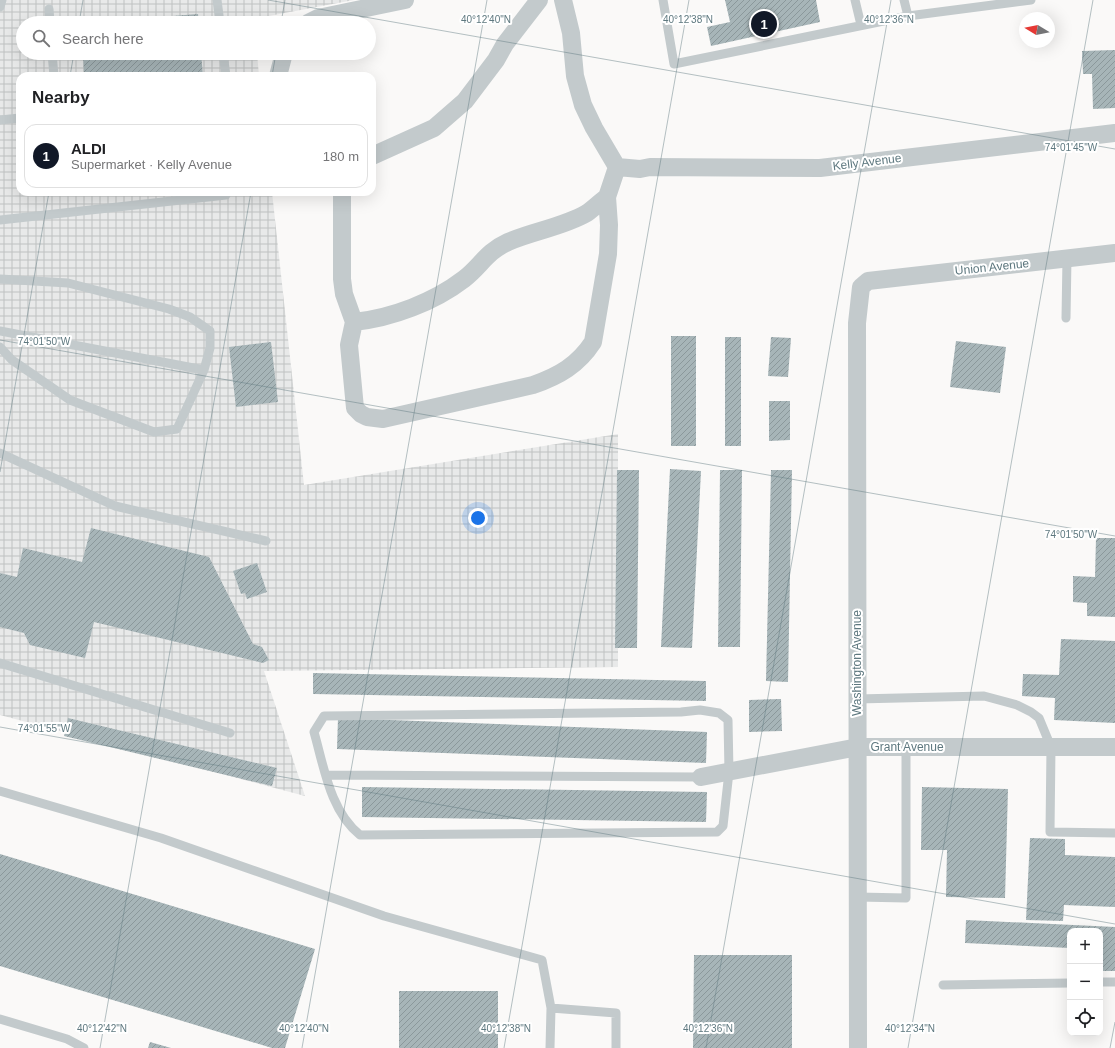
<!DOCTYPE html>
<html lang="en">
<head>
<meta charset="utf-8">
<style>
  :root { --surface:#fff; --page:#f6f6f6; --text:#202124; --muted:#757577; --line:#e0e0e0; --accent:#111827 }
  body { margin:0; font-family:Arial,sans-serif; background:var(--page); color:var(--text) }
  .controls { position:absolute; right:12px; bottom:12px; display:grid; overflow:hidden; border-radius:8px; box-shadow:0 4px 16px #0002 }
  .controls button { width:36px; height:36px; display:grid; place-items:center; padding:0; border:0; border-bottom:1px solid var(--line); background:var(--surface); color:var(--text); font:20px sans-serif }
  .compass { position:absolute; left:1019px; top:12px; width:36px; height:36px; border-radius:50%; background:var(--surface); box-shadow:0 4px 16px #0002; rotate:280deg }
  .you { position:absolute; left:478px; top:518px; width:14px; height:14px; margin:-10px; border:3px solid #fff; border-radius:50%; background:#1a73e8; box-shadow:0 0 0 6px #1a73e833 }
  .badge { display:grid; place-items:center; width:26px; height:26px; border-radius:50%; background:var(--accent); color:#fff; font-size:13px; font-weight:700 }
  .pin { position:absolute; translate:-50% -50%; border:2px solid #fff; box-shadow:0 1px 4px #0006 }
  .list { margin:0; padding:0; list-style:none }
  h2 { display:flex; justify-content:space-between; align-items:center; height:52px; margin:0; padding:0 16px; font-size:17px }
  h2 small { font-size:13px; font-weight:400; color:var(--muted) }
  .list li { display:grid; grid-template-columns:26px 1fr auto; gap:12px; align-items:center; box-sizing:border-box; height:64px; margin:0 8px 8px; padding:0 8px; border:1px solid var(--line); border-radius:12px }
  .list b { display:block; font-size:15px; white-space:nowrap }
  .list p { margin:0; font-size:13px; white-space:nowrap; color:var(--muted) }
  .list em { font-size:13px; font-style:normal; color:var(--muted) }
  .icon { flex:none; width:22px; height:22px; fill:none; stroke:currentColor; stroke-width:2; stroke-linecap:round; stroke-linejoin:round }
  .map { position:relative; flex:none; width:1115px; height:1048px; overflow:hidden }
  .search { position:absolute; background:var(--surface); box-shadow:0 4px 16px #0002; left:16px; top:16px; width:360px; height:44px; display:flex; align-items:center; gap:10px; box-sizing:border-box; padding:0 14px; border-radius:22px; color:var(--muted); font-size:15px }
  .panel { position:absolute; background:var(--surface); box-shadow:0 4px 16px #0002; left:16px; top:72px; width:360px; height:124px; border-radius:12px }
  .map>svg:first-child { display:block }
</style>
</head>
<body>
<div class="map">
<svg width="1115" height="1048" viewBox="0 0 1115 1048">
  <defs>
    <pattern id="industrial-grid" width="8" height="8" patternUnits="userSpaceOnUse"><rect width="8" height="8" fill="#e8e9e9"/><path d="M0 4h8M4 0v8" fill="none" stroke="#bfc2c2"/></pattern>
    <pattern id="building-hatch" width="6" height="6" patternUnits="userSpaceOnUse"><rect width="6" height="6" fill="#a7b5b8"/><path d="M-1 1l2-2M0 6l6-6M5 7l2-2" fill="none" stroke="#8b989b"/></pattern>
  </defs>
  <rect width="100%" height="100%" fill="#faf9f8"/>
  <path fill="url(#industrial-grid)" d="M0,0h354l-101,19v4h-230v30h234l2,23h-239v116h252l32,293 314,-51v233l-354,4 41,125 -305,-81z"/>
  <path fill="url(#building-hatch)" d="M725,0h91l4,22 -109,24 -4,-19 23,-5z
    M198,14l1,9h-104v-1z
    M1115,50v58l-22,1 -1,-35h-9l-1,-23z
    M83,53h118l2,23h-119z
    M671,336h25v110h-25z
    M725,337h16v109h-16z
    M771,337l20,1 -3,39 -20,-1z
    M956,341l50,6 -6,46 -50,-6z
    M271,342l7,60 -42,5 -7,-60z
    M769,401h21v39l-21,1z
    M670,469l31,2 -9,177 -31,-1z
    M617,470h22l-2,178h-22z
    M720,470h22l-2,177h-22z
    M771,470h21l-4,212 -22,-1z
    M91,528l118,29 44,87 9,3 7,13 -6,3 -169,-41 -9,36 -55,-13 -6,-12 -24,-6v-54l17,4 6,-29 59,14z
    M1096,538h19v79l-28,-1v-13l-14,-1v-26l22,1z
    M257,563l10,29 -20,7 -2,-6 -4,1 -8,-23z
    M1061,639l54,2v82l-61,-3 1,-22 -33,-2 1,-22 36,1z
    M313,673l393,8v20l-393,-7z
    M781,699l1,32 -33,1v-32z
    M68,718l209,50 -5,18 -208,-50z
    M338,718l369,14 -1,31 -369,-14z
    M362,787l345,5 -1,30 -344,-5z
    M922,787l86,2 -3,109 -59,-1 1,-47h-26z
    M1030,838l35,1v16l50,2v50l-51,-2 -1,16 -37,-1z
    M0,854l315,95 -30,99h-13l-272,-82z
    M966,920l149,7v44h-13l1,-21h-3v-19h-30v17l-105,-5z
    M694,955h98v93h-99z
    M399,991h99v57h-99z
    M150,1042l21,6h-23z"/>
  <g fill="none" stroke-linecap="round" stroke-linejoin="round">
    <path stroke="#c3cacc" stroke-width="9" d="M217,0l3,23
      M663,0l11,64 234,-48 123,-16
      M855,0l6,25
      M904,0l4,16
      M0,7l2,-7
      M49,9l1,14
      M52,53l2,23
      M223,53l3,23
      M0,120l20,-2
      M0,220l226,-25 1,-3
      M0,279l68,4 101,26 21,8 20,14v17l-6,22
      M1066,318l1,-60
      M0,331l204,39 -27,59 -23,3 -84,-32 -58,-40 -12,-13
      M0,453l115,53 151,35
      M0,663l230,70
      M857,699l127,-3 33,9 14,7 8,6 12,29 -1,85 65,1
      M700,710l19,3 9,7 1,52 -6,54 -6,6 -357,3c-30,-24 -36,-68 -46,-103l10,-16 357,-4z
      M326,775l375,2
      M0,791l161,47 223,78 158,44 9,48 65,5v35
      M858,897l48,1v-151
      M1100,982h15
      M943,985l127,-2
      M0,1019l67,20 17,9
      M550,1048l1,-40"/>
    <path stroke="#c3cacc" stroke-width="18" d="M308,23l10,-5 87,-18
      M278,76l6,-23
      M372,156l62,-28 31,-27 31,-41 9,-16 34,-44
      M617,167l23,2 10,-2 170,1 295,-35
      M342,192v87l2,15 10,28 -5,23 6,63 6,6 6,3 16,2 150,-34c26,-9 45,-20 60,-43l15,-88 1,-29 -2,-28 10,-30 -23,-39 -11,-23 -8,-29 -4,-43 -8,-33
      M354,322c38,-4 80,-20 110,-43 17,-13 22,-27 44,-37 25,-11 55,-15 79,-29 7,-5 13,-11 20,-16
      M701,777l157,-30h257
      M858,1048l-1,-725 4,-36 7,-6 247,-28"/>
  </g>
  <path fill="none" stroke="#5e787f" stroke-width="1" stroke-opacity="0.45" d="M268,0l847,149M79,23l4,-23M281,23l4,-23M70,76l4,-23M272,76l4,-23M0,340l1115,196M0,472l49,-280M0,727l1115,197M100,1048l151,-856M302,1048l185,-1048M504,1048l185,-1048M706,1048l185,-1048M908,1048l185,-1048M1110,1048l5,-26"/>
  <g text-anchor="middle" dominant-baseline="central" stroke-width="4" stroke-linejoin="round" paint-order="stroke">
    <g font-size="12" fill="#5e787f" stroke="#fff">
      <text transform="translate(867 162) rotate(-7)">Kelly Avenue</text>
      <text transform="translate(992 267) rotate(-6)">Union Avenue</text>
      <text transform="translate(857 663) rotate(-90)">Washington Avenue</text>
      <text x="907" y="747">Grant Avenue</text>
    </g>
  </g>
  <g font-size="10" text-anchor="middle" fill="#5e787f" stroke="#fff" stroke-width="4" stroke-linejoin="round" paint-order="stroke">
    <text x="486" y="23">40°12'40"N</text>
    <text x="688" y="23">40°12'38"N</text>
    <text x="889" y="23">40°12'36"N</text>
    <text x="1071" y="151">74°01'45"W</text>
    <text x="44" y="345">74°01'50"W</text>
    <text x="1071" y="538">74°01'50"W</text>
    <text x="44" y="732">74°01'55"W</text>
    <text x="102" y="1032">40°12'42"N</text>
    <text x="304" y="1032">40°12'40"N</text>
    <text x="506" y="1032">40°12'38"N</text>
    <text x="708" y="1032">40°12'36"N</text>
    <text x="910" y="1032">40°12'34"N</text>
  </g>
</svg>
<div class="controls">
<button>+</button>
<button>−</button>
<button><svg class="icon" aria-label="locate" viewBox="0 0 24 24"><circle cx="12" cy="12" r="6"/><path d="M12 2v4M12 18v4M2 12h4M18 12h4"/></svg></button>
</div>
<svg class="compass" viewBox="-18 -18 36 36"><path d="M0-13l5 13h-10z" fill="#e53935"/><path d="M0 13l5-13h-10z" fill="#757577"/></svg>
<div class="you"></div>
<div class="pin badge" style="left:764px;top:24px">1</div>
<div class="search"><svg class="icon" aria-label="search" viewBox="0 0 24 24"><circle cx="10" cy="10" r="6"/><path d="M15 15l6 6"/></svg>Search here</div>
<section class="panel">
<h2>Nearby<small></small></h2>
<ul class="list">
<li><span class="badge">1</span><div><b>ALDI</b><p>Supermarket · Kelly Avenue</p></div><em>180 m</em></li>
</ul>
</section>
</div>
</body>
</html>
